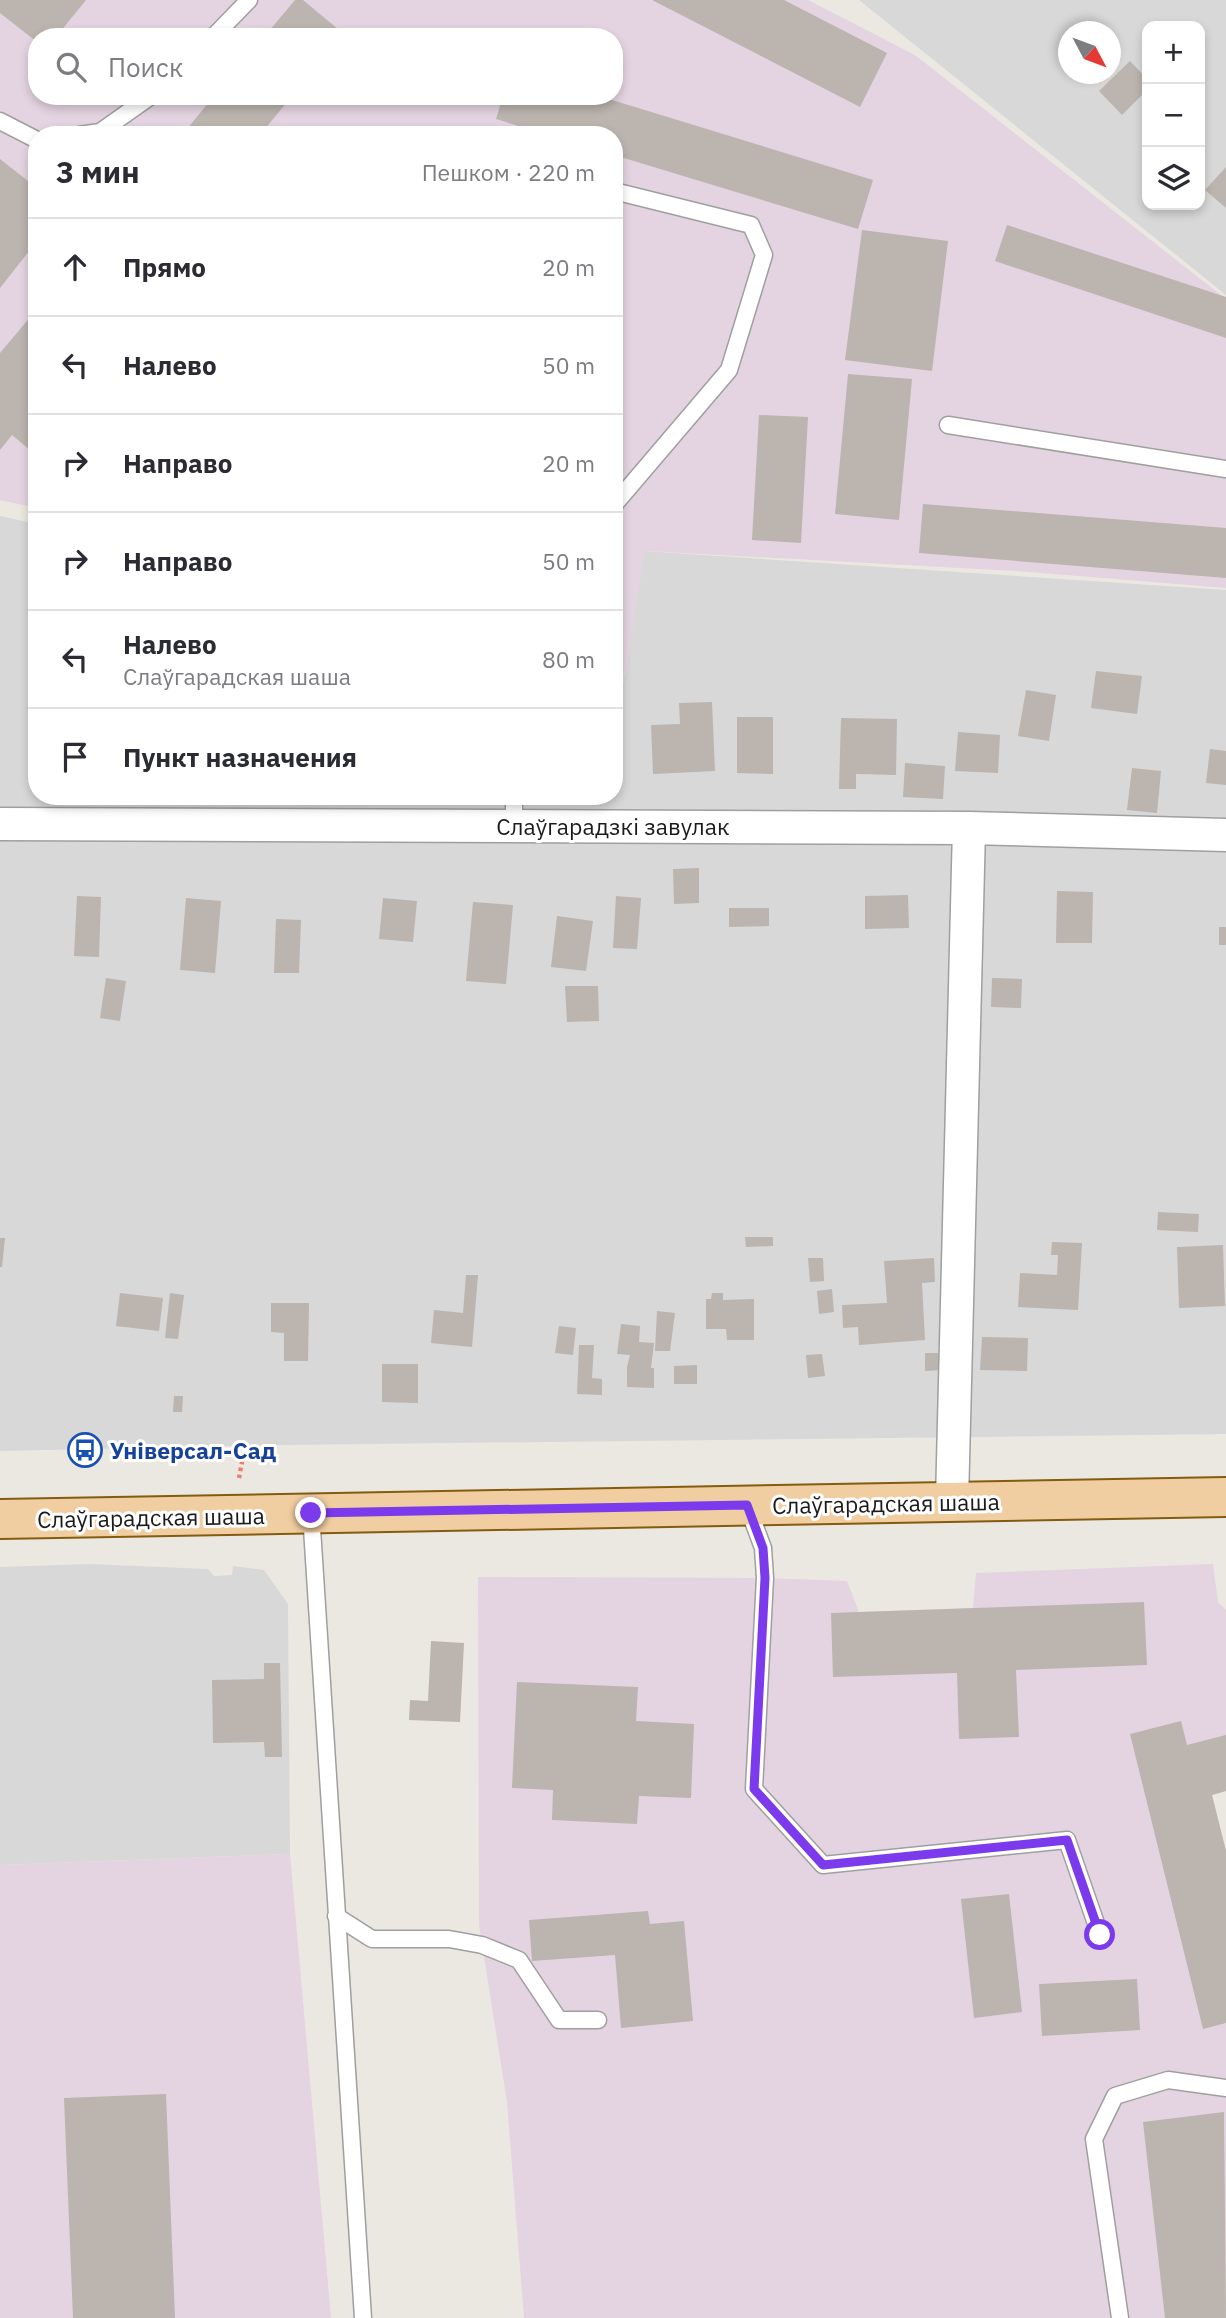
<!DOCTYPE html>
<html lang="ru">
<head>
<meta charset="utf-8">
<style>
  :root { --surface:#fff; --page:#f7f7f7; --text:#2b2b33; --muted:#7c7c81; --line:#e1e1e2 }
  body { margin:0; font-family:"IBM Plex Sans",sans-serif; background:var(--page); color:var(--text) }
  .controls { position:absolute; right:21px; top:21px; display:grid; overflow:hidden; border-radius:14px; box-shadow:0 4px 10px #0003 }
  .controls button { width:63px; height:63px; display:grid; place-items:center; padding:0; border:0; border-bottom:2px solid var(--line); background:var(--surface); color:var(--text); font:35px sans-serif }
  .compass { position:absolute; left:1058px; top:21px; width:63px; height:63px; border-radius:50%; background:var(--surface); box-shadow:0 4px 10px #0003; rotate:131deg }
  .stop { position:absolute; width:21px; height:21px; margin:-16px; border:5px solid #7c3aed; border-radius:50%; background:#fff }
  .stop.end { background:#7c3aed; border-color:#fff; box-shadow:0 2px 7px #0008 }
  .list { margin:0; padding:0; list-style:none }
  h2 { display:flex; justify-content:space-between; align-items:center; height:91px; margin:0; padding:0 28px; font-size:30px }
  h2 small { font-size:23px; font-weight:400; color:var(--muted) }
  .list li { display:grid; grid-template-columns:46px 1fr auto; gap:21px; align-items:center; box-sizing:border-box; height:98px; padding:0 28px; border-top:2px solid var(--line) }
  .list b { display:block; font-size:26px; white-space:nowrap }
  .list p { margin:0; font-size:23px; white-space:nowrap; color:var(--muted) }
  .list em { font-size:23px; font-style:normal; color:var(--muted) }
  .icon { flex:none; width:38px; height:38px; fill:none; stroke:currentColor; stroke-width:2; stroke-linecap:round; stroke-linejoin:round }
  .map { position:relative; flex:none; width:1226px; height:2318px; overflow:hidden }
  .search { position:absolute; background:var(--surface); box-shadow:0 4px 10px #0003; left:28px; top:28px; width:595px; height:77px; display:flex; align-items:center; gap:18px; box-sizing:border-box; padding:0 24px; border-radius:28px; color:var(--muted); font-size:26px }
  .panel { position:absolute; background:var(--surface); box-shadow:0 4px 10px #0003; left:28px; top:126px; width:595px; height:679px; border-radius:28px }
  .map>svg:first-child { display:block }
</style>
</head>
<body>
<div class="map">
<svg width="1226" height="2318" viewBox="0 0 1226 2318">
  <rect width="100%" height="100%" fill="#ebe8e1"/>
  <path fill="#d9d8d8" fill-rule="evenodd" d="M859,0h367v295zM1147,26h53v179h-53zM1068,32h42v42h-42z
    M0,516l37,8v272h577v-54l30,-191 582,39v844l-942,11 -284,6z
    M89,1564l119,5 6,7 18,-1 1,-9 31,4 24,34 2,250 -290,11v-298z"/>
  <path fill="#e4d4e1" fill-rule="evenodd" d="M0,0h808l107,55 311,244v289l-211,-17 -370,-20 -31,186v-602h-577v373l-37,-8zM37,37h577v59h-577z
    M1213,1564l5,38 8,8v181l-14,4 14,56v467h-702l-17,-216 -28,-177 -1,-348 287,1 82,3 12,31 114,-4 3,-35z
    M290,1854l41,464h-331v-453z"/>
  <path fill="#bbb4af" d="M0,0h86l-30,37h-19v5l-37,-29z
    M295,0h8l41,34 -3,3h-77z
    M652,0h132l103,53 -27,54z
    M1130,61l17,18v11l-25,25 -23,-24z
    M214,96h78l-32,39h-78z
    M503,96h96l274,84 -15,49 -244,-74v-20h-66l-52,-16z
    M0,159l37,29v53l-37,47z
    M1226,167v41l-21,-18z
    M1007,225l219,72v41l-231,-77z
    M862,230l86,11 -16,130 -87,-11z
    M37,309v147l-25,-21 -12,15v-97z
    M848,374l64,5 -13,141 -64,-6z
    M759,415l49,2 -7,126 -49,-3z
    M923,504l303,24v50l-307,-25z
    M1096,671l46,5 -5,38 -46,-6z
    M1026,690l30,5 -7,46 -31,-5z
    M712,702l3,69 -62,3 -2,-49 29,-1 -1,-21z
    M737,717h36v57l-36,-1z
    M841,718l56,1 -1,56 -40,-1v15h-17z
    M958,732l42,3 -2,38 -43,-2z
    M1210,749l16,2v34l-20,-2z
    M905,763l40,3 -2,33 -40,-2z
    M1132,768l29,3 -4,42 -30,-3z
    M699,868v35l-25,1 -1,-35z
    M1057,891l36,1 -1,51h-36z
    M908,895l1,33 -44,1v-33z
    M77,896l24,1 -2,60 -25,-1z
    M616,896l25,2 -4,51 -24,-1z
    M186,898l35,3 -6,72 -35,-3z
    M383,898l34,3 -4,41 -34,-3z
    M473,902l40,3 -7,79 -40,-3z
    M729,908h40v18l-40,1z
    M557,916l36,5 -7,50 -35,-4z
    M276,919l25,1 -2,53h-25z
    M1219,927h7v18h-7z
    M106,978l20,3 -6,40 -20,-3z
    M992,978l30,1 -1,29 -30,-1z
    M565,986h33l1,35 -32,1z
    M1158,1212l41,2 -1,18 -41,-2z
    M745,1237h28v9l-27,1z
    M0,1238h5l-3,29h-2z
    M1052,1242l30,1 -4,67 -60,-3 2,-34 37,2 1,-20h-7z
    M1223,1245l2,61 -46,2 -2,-61z
    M808,1258h15l1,23 -14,1z
    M934,1258l1,24 -13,1 3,57 -66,5 -1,-18 -15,1 -1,-23 45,-2 -3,-42z
    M466,1275h12l-6,72 -41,-4 3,-33 29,3z
    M832,1289l2,23 -15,2 -2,-23z
    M120,1293l43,5 -4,33 -43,-5z
    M170,1293l14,2 -6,44 -13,-1z
    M712,1293h11v7l31,-1v41h-27l-1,-11h-20v-30h5z
    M271,1303h38l-1,58h-24v-28l-13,-1z
    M657,1311l18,2 -5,38h-15z
    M621,1324l19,2 -1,16 15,1 -3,25h3v20l-27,-1v-20l3,-12 -13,-1z
    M559,1326l17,2 -3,27 -18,-2z
    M982,1337l46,1 -1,33 -47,-1z
    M579,1345h15l-2,33 10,1v16l-25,-1z
    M925,1353h18v17l-18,1z
    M822,1354l3,22 -17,2 -2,-23z
    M382,1364h36v39l-36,-1z
    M697,1365v19h-23v-18z
    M174,1396h9l-1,16h-9z
    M1144,1602l3,63 -131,5 3,67 -60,2 -2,-66 -124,4 -2,-64z
    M431,1641l33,2 -4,79 -51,-2 1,-20 18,1z
    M264,1663h16l2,94h-17l-1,-15 -51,1 -1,-63 52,-1z
    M517,1682l121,5 -2,34 58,3 -3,74 -52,-2 -2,28 -85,-4 1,-30 -41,-2z
    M1181,1721l6,24 39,-10v56l-14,4 14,56v172l-23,6 -73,-295z
    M1009,1894l13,118 -48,6 -13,-119z
    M648,1911l2,13 34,-3 9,100 -72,7 -6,-73 -83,6 -3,-41z
    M1137,1979l3,51 -98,6 -3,-52z
    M166,2094l9,224h-102l-9,-220z
    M1224,2112l2,206h-61l-22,-196z"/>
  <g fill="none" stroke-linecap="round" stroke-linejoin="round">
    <g stroke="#9f9f9f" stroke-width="19">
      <path id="lane" d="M213,37l36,-37
        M0,121l37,19
        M79,135l21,-3 51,-36
        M614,191l137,34 13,30 -35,115 -115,135
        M948,425l278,44
        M514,825v-29
        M747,1505l16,43 2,30 -11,211 69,76 244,-25 33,95
        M311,1513l52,805
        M336,1916l36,23h77l33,6 37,15 40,60h39
        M1120,2318l-26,-179 21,-43 53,-16 58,8"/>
    </g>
    <g stroke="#9f9f9f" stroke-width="35">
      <path id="street" d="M0,824l969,4 257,7
        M952,1501l17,-673"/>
    </g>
    <g stroke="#835c0f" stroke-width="42">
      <path id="primary" d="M0,1519l1226,-22"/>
    </g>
    <path stroke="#ea7f74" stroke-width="4.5" stroke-dasharray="3.5 3.5" stroke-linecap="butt" d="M239,1478l5,-27"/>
    <use href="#lane" stroke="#fff" stroke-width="16"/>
    <use href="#street" stroke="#fff" stroke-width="32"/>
    <use href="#primary" stroke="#f1cea1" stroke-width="38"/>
  </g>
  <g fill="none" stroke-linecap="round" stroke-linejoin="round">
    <path stroke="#7c3aed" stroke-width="9" d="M311,1513l436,-8 16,43 2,30 -11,211 69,76 244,-25 33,95"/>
  </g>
  <defs>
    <g id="bus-ring" transform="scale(1.75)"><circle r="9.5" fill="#fff" stroke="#1a4fb4" stroke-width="1.5"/><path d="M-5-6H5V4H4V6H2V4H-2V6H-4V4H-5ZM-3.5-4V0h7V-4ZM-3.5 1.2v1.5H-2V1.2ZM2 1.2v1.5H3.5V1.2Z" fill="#1a4fb4"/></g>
  </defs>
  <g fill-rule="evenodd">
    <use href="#bus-ring" x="85" y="1450"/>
  </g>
  <g text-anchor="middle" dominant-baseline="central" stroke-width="6" stroke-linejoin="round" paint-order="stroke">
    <g font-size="23" fill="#1b1b1b" stroke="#fff">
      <text x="613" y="826">Слаўгарадзкі завулак</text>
      <text transform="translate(886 1503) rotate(-1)">Слаўгарадская шаша</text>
      <text transform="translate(151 1517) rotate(-1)">Слаўгарадская шаша</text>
    </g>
    <g font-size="23" font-weight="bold" fill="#164399" stroke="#fff" text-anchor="start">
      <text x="110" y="1450">Універсал-Сад</text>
    </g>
  </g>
</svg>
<div class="controls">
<button>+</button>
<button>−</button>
<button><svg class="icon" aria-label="layers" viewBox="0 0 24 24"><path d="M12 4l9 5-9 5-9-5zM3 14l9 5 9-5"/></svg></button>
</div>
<svg class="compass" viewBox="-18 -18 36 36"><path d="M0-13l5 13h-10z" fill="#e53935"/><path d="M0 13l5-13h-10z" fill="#7c7c81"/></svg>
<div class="stop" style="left:1100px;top:1935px"></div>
<div class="stop end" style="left:311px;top:1513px"></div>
<div class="search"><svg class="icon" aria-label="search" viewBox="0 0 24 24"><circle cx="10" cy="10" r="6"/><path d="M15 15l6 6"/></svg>Поиск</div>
<section class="panel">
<h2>3 мин<small>Пешком · 220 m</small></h2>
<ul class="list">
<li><svg class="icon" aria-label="ahead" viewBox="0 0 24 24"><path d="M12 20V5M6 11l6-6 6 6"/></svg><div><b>Прямо</b></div><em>20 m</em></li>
<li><svg class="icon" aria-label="left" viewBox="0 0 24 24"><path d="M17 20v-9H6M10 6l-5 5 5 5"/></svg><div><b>Налево</b></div><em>50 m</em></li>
<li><svg class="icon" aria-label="right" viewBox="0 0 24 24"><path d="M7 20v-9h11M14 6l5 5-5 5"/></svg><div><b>Направо</b></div><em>20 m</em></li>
<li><svg class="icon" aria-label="right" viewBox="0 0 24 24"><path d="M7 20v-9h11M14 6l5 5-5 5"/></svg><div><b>Направо</b></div><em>50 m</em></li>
<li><svg class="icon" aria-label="left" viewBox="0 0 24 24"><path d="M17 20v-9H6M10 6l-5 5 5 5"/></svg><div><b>Налево</b><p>Слаўгарадская шаша</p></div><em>80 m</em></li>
<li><svg class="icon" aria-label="arrive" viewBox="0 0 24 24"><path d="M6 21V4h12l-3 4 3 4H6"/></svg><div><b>Пункт назначения</b></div></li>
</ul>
</section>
</div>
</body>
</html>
